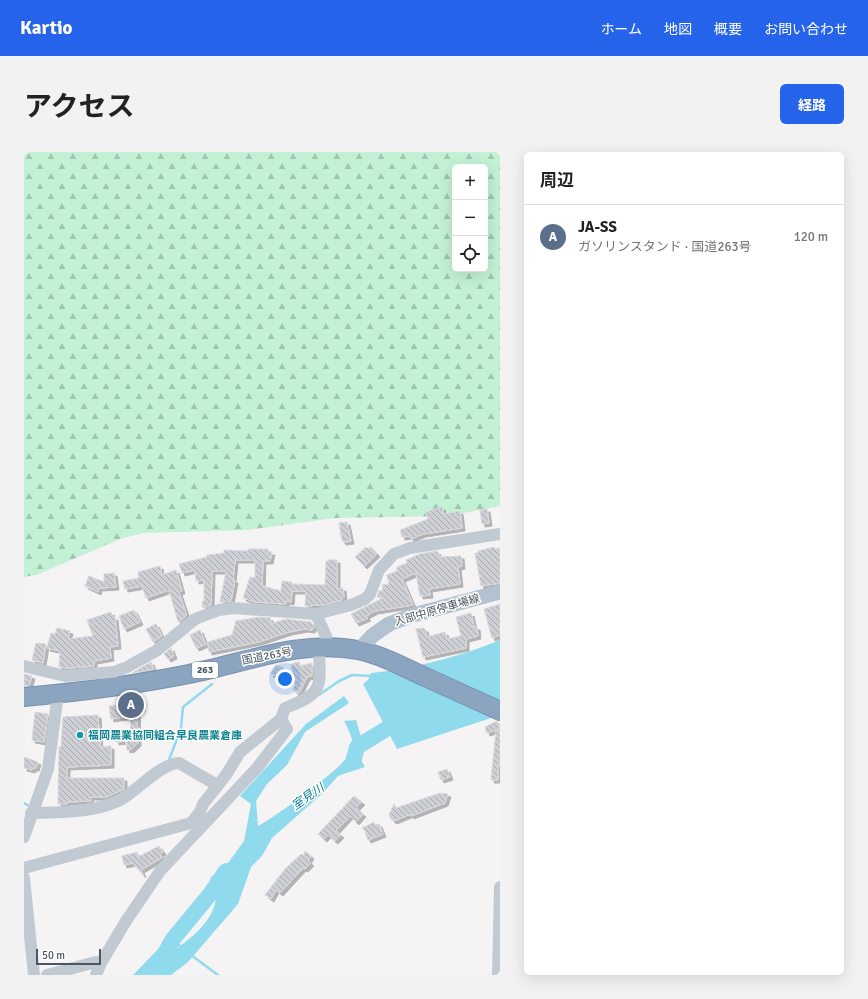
<!DOCTYPE html>
<html lang="ja">
<head>
<meta charset="utf-8">
<style>
  :root { --surface:#fff; --page:#f2f2f2; --text:#222; --muted:#767676; --line:#e0e0e0; --accent:#2563eb }
  body { margin:0; font-family:Signika,"Noto Sans JP",sans-serif; background:var(--page); color:var(--text) }
  .controls { position:absolute; right:12px; top:12px; display:grid; overflow:hidden; border-radius:6px; box-shadow:0 4px 16px #0002 }
  .controls button { width:36px; height:36px; display:grid; place-items:center; padding:0; border:0; border-bottom:1px solid var(--line); background:var(--surface); color:var(--text); font:20px sans-serif }
  .scale { position:absolute; left:12px; bottom:10px; width:65px; box-sizing:border-box; padding-left:4px; border:2px solid #4a5661; border-top:0; font-size:11px; line-height:14px; white-space:nowrap; color:#4a5661; -webkit-text-stroke:3px #fff; paint-order:stroke }
  .you { position:absolute; left:261px; top:527px; width:14px; height:14px; margin:-10px; border:3px solid #fff; border-radius:50%; background:#1a73e8; box-shadow:0 0 0 6px #1a73e833 }
  .badge { display:grid; place-items:center; width:26px; height:26px; border-radius:50%; background:var(--accent); color:#fff; font-size:13px; font-weight:700 }
  .pin { position:absolute; translate:-50% -50%; border:2px solid #fff; box-shadow:0 1px 4px #0006 }
  .list { margin:0; padding:0; list-style:none }
  h2 { display:flex; justify-content:space-between; align-items:center; height:52px; margin:0; padding:0 16px; font-size:17px }
  h2 small { font-size:13px; font-weight:400; color:var(--muted) }
  .list li { display:grid; grid-template-columns:26px 1fr auto; gap:12px; align-items:center; box-sizing:border-box; height:64px; padding:0 16px; border-top:1px solid var(--line) }
  .list b { display:block; font-size:15px; white-space:nowrap }
  .list p { margin:0; font-size:13px; white-space:nowrap; color:var(--muted) }
  .list em { font-size:13px; font-style:normal; color:var(--muted) }
  .icon { flex:none; width:22px; height:22px; fill:none; stroke:currentColor; stroke-width:2; stroke-linecap:round; stroke-linejoin:round }
  .map { position:relative; flex:none; width:476px; height:823px; overflow:hidden; border-radius:6px }
  header { display:flex; align-items:center; gap:24px; box-sizing:border-box; height:56px; padding:0 20px; background:var(--accent); color:#fff }
  header strong { font-size:19px }
  nav { display:flex; gap:22px; margin-inline-start:auto; font-size:14px }
  .intro { display:flex; align-items:center; justify-content:space-between; box-sizing:border-box; height:96px; padding:0 24px }
  h1 { margin:0; font-size:28px }
  .button { padding:10px 18px; border-radius:6px; background:var(--accent); color:#fff; font-size:14px; font-weight:700 }
  main { display:flex; gap:24px; padding:0 24px }
  aside { flex:1; background:var(--surface); border-radius:6px; box-shadow:0 4px 16px #0002 }
  .map>svg:first-child { display:block }
</style>
</head>
<body>
<header>
<strong>Kartio</strong>
<nav><a>ホーム</a><a>地図</a><a>概要</a><a>お問い合わせ</a></nav>
</header>
<div class="intro"><h1>アクセス</h1><a class="button">経路</a></div>
<main>
<div class="map">
<svg width="476" height="823" viewBox="0 0 476 823">
  <defs>
    <pattern id="forest-firs" width="22" height="20" patternUnits="userSpaceOnUse"><rect width="22" height="20" fill="#c3f1d5"/><path d="M5 1l3.5 6h-7zM16 11l3.5 6h-7z" fill="#a0c6b0"/></pattern>
    <pattern id="building-back-hatch" width="6" height="6" patternUnits="userSpaceOnUse"><rect width="6" height="6" fill="#cdcfd5"/><path d="M-1 5l2 2M0 0l6 6M5-1l2 2" fill="none" stroke="#a8abb0"/></pattern>
    <filter id="shadow"><feDropShadow dx="3" dy="3" stdDeviation="0" flood-color="#0004"/></filter>
  </defs>
  <rect width="100%" height="100%" fill="#f5f3f3"/>
  <path fill="url(#forest-firs)" fill-rule="evenodd" d="M0,0h476v354l-52,10 -113,2 -88,12 -104,3 -23,6 -84,36 -12,2zM431,15h30v102h-30z"/>
  <path fill="#90daee" d="M476,488v75l-103,34 -34,-65 5,-4 3,-7c37,-3 95,-18 129,-33z
    M320,544l5,7 -44,29 -18,33 -20,19 -11,17 2,25c16,-8 90,-61 94,-76 3,-9 -4,-21 -8,-29l12,-1 9,30 -6,6 6,11 -27,9 -16,18 -50,44 -10,18 -11,11 -13,37 -50,58 -17,13h-38l35,-36 4,13c18,-13 46,-33 44,-60 -1,-4 -4,-10 -6,-14l18,-15 16,-22 7,-37 -11,-8 66,-72z"/>
  <g fill="none" stroke-linecap="round" stroke-linejoin="round">
    <path stroke="#90daee" stroke-width="2.5" d="M295,543l20,-14 13,-6 20,1
      M145,608l12,-32 2,-21 29,-23
      M0,651l5,3
      M149,787l10,10
      M167,803l27,20"/>
    <path stroke="#90daee" stroke-width="16" d="M329,610l4,-15 47,-29
      M129,823l20,-36 38,-46 15,-22"/>
  </g>
  <path fill="url(#building-back-hatch)" stroke="#d7d9de" filter="url(#shadow)" d="M418,355l2,7 16,-3 2,17 -39,6 -12,5 -1,-3 -8,1 -2,-7 28,-11 -2,-7z
    M463,357l2,14 -7,1 -2,-14z
    M323,370l4,19 -7,1 -2,-1 -3,-18z
    M342,395l2,2 3,-2 6,7 -13,12 -9,-9z
    M470,395l1,2 5,-1v35l-19,3 -6,-33h3v-2z
    M224,397h20v3h4l-2,9h-7l-1,25 19,5 1,-10 10,1 -1,2 34,1 1,-24 2,1v-2h9v29l6,-1 1,9 -3,1 1,2 -19,5h-11v1h-7l1,-15h-14l-1,11 -5,-1v3l-31,-2 -12,-4 7,-21 5,1v-18h-20l-2,20h2l-4,21 -11,1 6,-31h-14l-1,34 -8,3 -1,-6 2,-1v-21l-8,1 -1,-11 -13,3 -3,-9 28,-7v-2l17,-2v-3l24,1z
    M413,399l3,6 21,-1 1,10 -4,1 2,17 -31,5 1,6 -10,1 -4,-23 -14,6 11,26 -38,6 -9,5 2,2 -12,5 -5,-9 32,-16 -6,-1 2,-6 4,-1 -1,-5 7,-1 -2,-9 10,-4v-4l10,-4 -1,-3 14,-6z
    M136,414l2,9 14,-5 6,21 -3,1 7,21v3l-5,4 -3,2 -9,-32 -23,8 -4,-12 -17,3 -2,-8 16,-3 -1,-6z
    M90,421l2,14 -17,1 -1,4 -13,-6 4,-10 15,6v-8z
    M476,452v31l-8,3 -8,-29z
    M110,458l6,12 -16,7 -5,-13z
    M87,460l2,6 2,-1 3,29 -8,1 1,11 -17,3v5l-25,2 -10,-1 1,-16 -13,-3 4,-15 4,1 2,-6 13,3 -2,8 25,-3 -6,-16z
    M447,461l3,14h3l1,9 -12,3v9l-43,9 -7,-28 6,-1 3,1 2,8 18,-5 2,7 14,-3 -5,-19z
    M235,465l11,1 1,6 15,-5 25,3 3,5 -2,3 -7,-1 -16,3 -30,10 -50,10 -1,-10 24,-7 4,-14z
    M132,472l6,12 -9,6 -7,-13z
    M176,478l6,14 -10,4 -6,-13z
    M12,491l10,1 -3,19 -11,-3z
    M147,496l3,8 -6,3 -4,-5z
    M127,510l3,7 -21,4h-1z
    M275,510l1,4 12,-3v13l-5,1 -8,16 -2,1 -4,-5 2,-3 -4,-22z
    M252,513l8,3 -4,8 -10,-2z
    M0,522l8,2 -3,10h-5z
    M117,547l1,10h-5l1,34 -6,6 -5,1 -1,-9 -10,1 -1,-7 16,-1 -1,-18 -19,3 -2,-13 12,-1 -1,-3z
    M11,560l13,2 -4,28 -12,-2z
    M74,563l2,32 11,-1v19l-44,2v11h57v11l-17,8h-17l1,4 -24,1v2h-9l1,-57h2l2,-30z
    M473,569l3,6 -2,2h2v36h-2v15h-7l5,-50 -9,3 -2,-6z
    M0,605l14,5 -2,6h-3l-1,2 -8,-2z
    M423,617l3,8 -9,3 -3,-8z
    M416,641l8,1 -3,9 -34,13v-2l-17,7 -3,-2 -2,-4 5,-11 2,4z
    M330,644l8,6 -6,6 7,6 -7,8 -6,-6 -14,15 5,4 -6,6 -7,-6 -4,4 -6,-5z
    M350,670l1,3 4,-1 4,10 -15,6 -3,-8h2l-5,-4z
    M135,694l4,6 -3,2 3,3 -22,13 2,5 -10,-12 -9,2 -2,-9 15,-4 1,5z
    M281,699l6,5 -3,5 3,2 -6,6 -2,-1 -23,25 -4,-3 -5,9 -6,-4 20,-26 16,-15 2,2z"/>
  <g fill="none" stroke-linecap="round" stroke-linejoin="round">
    <g stroke="#7690ad" stroke-width="20">
      <path id="highway" d="M0,545c55,-5 110,-12 165,-23 55,-11 112,-35 169,-24 23,5 44,16 65,26 26,12 51,23 77,35"/>
    </g>
    <path stroke="#c1cad2" stroke-width="12" d="M292,462l35,-9 14,-6 5,-5 9,-24 15,-16 16,-6 90,-14
      M0,514l41,10 49,-4 13,-5 29,-16 39,-32 24,-9 14,-2 83,6 10,22 1,12
      M7,661c27,0 68,-1 91,-14 17,-10 38,-35 57,-36l38,22
      M0,685l24,-68 10,-75
      M0,716l167,-45 9,-11 3,-8 23,-29 14,-23 41,-33 4,-11c40,-15 35,-21 34,-60
      M0,726l10,97
      M23,823l49,-13 5,1
      M72,823l5,-12 25,-42 34,-50 97,-103 30,-39 -6,-10
      M474,823l2,-88"/>
    <path stroke="#b3c2d1" stroke-width="15" d="M335,498l13,-14 17,-12 24,-9 87,-23"/>
    <use href="#highway" stroke="#8ba5c1" stroke-width="18"/>
  </g>
  <circle fill="#0f9aa8" stroke="#fff" stroke-width="1.5" cx="56" cy="583" r="4"/>
  <g text-anchor="middle" dominant-baseline="central" stroke-width="3" stroke-linejoin="round" paint-order="stroke">
    <rect fill="#fff" stroke="#808990" stroke-width="1" x="168" y="510" width="26" height="16" rx="3"/>
    <g font-size="10" font-weight="bold" fill="#4a5661">
      <text x="181" y="518">263</text>
    </g>
    <g font-size="11" fill="#4a5661" stroke="#fff">
      <text transform="translate(413 458) rotate(-16)">入部中原停車場線</text>
      <text transform="translate(243 504) rotate(-11)">国道263号</text>
    </g>
    <g font-size="11" font-weight="bold" fill="#0d838f" stroke="#fff" text-anchor="start">
      <text x="64" y="583">福岡農業協同組合早良農業倉庫</text>
    </g>
    <g font-size="12" font-style="italic" fill="#0c7c9b" stroke="#fff">
      <text transform="translate(284 645) rotate(-35)">室見川</text>
    </g>
  </g>
</svg>
<div class="controls">
<button>+</button>
<button>−</button>
<button><svg class="icon" aria-label="locate" viewBox="0 0 24 24"><circle cx="12" cy="12" r="6"/><path d="M12 2v4M12 18v4M2 12h4M18 12h4"/></svg></button>
</div>
<div class="scale">50 m</div>
<div class="you"></div>
<div class="pin badge" style="left:107px;top:553px;background:#5c6f8a">A</div>
</div>
<aside>
<h2>周辺<small></small></h2>
<ul class="list">
<li><span class="badge" style="background:#5c6f8a">A</span><div><b>JA-SS</b><p>ガソリンスタンド · 国道263号</p></div><em>120 m</em></li>
</ul>
</aside>
</main>
</body>
</html>
